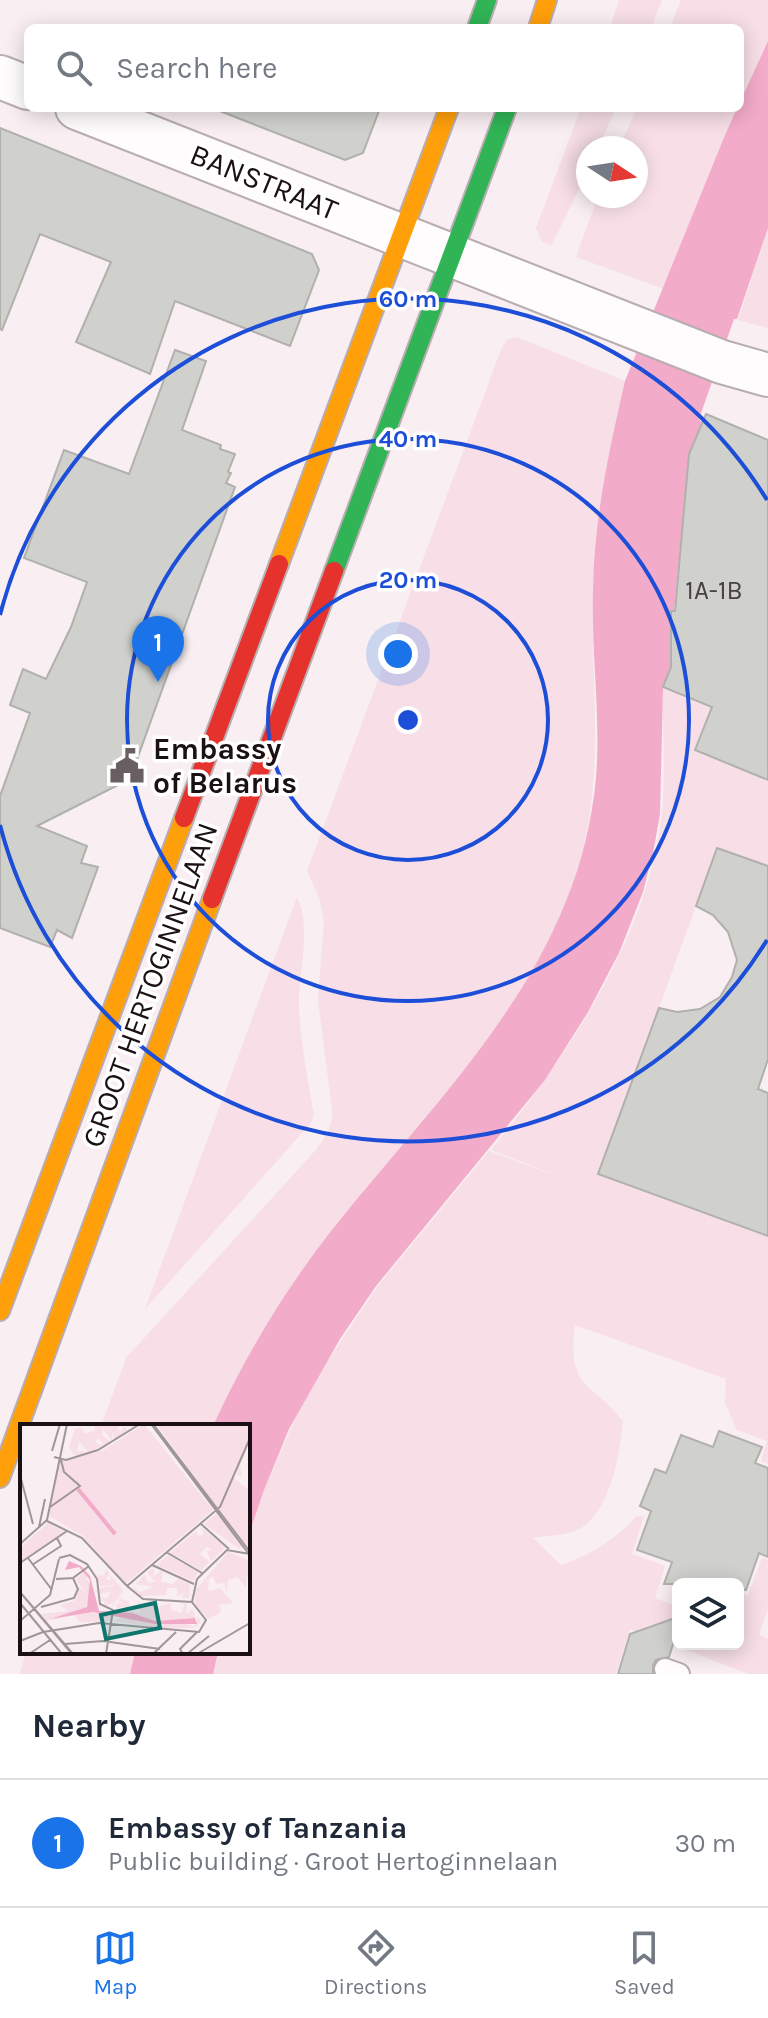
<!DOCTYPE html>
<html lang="en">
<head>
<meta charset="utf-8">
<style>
  :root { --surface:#fff; --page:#f6f6f7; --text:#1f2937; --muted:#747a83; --line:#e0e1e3; --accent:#1a73e8 }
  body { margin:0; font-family:Karla,sans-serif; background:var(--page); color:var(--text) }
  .controls { position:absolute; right:24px; bottom:24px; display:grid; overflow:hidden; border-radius:12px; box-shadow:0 4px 20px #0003 }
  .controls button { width:72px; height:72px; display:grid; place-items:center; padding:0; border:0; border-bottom:2px solid var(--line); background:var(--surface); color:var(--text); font:40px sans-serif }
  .compass { position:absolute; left:576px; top:136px; width:72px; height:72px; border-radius:50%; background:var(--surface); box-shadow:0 4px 20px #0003; rotate:102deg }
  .you { position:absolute; left:398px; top:654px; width:28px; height:28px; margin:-20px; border:6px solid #fff; border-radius:50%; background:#1a73e8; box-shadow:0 0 0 12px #1a73e833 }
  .badge { display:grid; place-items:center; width:52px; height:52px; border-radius:50%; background:var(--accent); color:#fff; font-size:26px; font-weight:700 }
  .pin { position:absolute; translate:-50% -66px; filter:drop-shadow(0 2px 4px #0008) }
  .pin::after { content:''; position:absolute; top:42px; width:28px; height:24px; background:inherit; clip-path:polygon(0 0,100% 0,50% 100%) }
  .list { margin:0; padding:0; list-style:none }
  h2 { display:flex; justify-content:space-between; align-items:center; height:104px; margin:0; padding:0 32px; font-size:34px }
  h2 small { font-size:26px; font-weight:400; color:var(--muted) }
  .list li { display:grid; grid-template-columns:52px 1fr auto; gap:24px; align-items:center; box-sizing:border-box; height:128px; padding:0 32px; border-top:2px solid var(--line) }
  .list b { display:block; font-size:30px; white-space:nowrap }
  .list p { margin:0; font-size:26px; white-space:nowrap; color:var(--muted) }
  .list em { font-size:26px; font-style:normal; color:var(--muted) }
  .icon { flex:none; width:44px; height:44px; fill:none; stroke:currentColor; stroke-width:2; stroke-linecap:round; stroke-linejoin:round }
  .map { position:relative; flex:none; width:768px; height:1674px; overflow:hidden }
  .search { position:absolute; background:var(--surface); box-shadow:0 4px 20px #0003; left:24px; right:24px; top:24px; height:88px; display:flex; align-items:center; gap:20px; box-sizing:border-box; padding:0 28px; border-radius:12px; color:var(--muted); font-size:30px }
  .sheet { height:232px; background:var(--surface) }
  nav { display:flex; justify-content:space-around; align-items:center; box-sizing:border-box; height:112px; border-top:2px solid var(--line); background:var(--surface); font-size:22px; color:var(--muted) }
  nav a { display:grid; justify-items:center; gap:4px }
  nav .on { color:var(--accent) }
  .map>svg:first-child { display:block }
</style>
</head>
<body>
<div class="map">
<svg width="768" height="1674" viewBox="0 0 768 1674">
  <rect width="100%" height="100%" fill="#f9eef1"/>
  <path fill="#f7dee7" d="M619,0h43l-11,28h-41z
    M681,0h87v41l-28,61v-74h-70z
    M581,108h35l-18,40h-10v23l-37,75 -9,-5 -6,-13z
    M637,108h100l-73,181 -88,-32 22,-61h38v-48h-17z
    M768,228v100l-30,-8z
    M517,337l108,44c-16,69 -31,138 -32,209 -3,112 17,202 -27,311 -51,128 -154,227 -238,334 -45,58 -84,123 -115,191h-112l25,-68 188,-206c11,-14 19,-25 18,-42l-14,-111 6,-76 -4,-23 -13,-29 195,-524 6,-8z
    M663,688l49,19 -17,44 73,30v85l-51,-18 -118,325 169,63v228l-7,-3 6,-20 -30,-11 -12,-27 1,-24 -151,-54c-8,65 15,55 48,96 -3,32 -13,96 -48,110 -13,5 -29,4 -42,7l28,27c31,-10 54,-26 76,-49h7l-12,38 33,12 -10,32 23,9v37h60v-52l10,3 14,-37 6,2v49l-9,25 9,5v35h-19l-119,-45 -14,45h-403l5,-22h30v-115l16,-47 32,-73 24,-44 57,-86 112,-136 87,32 -85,-33c75,-92 160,-217 171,-340 4,-40 0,-82 1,-122z
    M297,897c16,35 0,75 2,112 2,35 9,72 15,106l-3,8 -166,186z
    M26,1652h109l-5,22h-110z"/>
  <path fill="#f2abc8" d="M768,41v187l-31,91h-3l-35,100 3,4 -13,31 -15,157h-4l1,35 7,3 -15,39 -3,126 -7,39 -10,39 -24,61 -31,59 -43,68 -169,206 -36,53 -51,90 -25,61 -16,47v-111h-35c31,-68 70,-133 115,-191 84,-107 187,-206 238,-334 16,-39 26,-81 30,-123 5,-62 -5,-126 -3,-188 1,-71 16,-140 32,-209l98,-241 14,-32h3v-6z
    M135,1652h83l-5,22h-83z"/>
  <path fill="#d0d0cd" stroke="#b0b0ac" stroke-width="2" d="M220,108h160l-17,45 -18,7 -125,-49z
    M0,128l312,126 7,16 -29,76 -115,-45 -25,73 -74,-32 35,-80 -71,-28 -38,96 -2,-1z
    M175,350l31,11 -24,69 39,15 -1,4 15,5 -7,18 3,1 -5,10 9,4 -105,292 -93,47 50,20 -6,17 17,4 -26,71 -15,-8 -7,17 -50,-19v-132l30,-83 -20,-8 13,-36 23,10 25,-52 16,-45 -63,-24 40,-108 65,24z
    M706,414l62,26v340l-73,-30 17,-43 -49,-20 8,-20v-56h4l14,-157z
    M717,848l51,18v193l-10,30 10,4v143l-170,-62 61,-166 18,4 23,-3 20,-12 12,-20 5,-17 -9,-28 -15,-17 -17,-9z
    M719,1431l43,16 -7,16 13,5v89l-9,-4 -13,37 -8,-2v-4h-74l8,-22 -35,-12 14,-39 -11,-5 15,-37 11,4 15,-38 32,12z
    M678,1617v11l-9,29 -13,3 -3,5v9h-35l12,-40z"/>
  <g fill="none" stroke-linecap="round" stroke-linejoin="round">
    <g stroke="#b8adb1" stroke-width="24">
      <path id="lane" d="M665,1669l14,5"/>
    </g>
    <g stroke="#b8adb1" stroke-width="46">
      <path id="street" d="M0,77l28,11
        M77,108l645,254 46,13"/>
    </g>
    <g stroke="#b8adb1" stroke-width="22">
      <path id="fast" d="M477,28l10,-28
        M334,571l173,-463"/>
    </g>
    <g stroke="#b8adb1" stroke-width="22">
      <path id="slow" d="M538,28l9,-28
        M279,564l170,-456
        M0,1311l184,-493
        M0,1478l212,-579"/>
    </g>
    <g stroke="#b8adb1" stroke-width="22">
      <path id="jam" d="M184,818l95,-254
        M212,899l122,-328"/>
    </g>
    <use href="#lane" stroke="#fefcfd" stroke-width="20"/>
    <use href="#street" stroke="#fefcfd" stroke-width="42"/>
    <use href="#fast" stroke="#30b455" stroke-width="18"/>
    <use href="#slow" stroke="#ff9f0a" stroke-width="18"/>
    <use href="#jam" stroke="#e5322d" stroke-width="18"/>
  </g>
  <g fill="none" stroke="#1d4ed8" stroke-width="4">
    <circle cx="408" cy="720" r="140"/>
    <circle cx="408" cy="720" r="281"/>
    <path d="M767 940A421 421 0 0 1 0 825M0 615A421 421 0 0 1 767 500"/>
  </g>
  <defs>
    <g id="civic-bare" transform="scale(2.76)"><path d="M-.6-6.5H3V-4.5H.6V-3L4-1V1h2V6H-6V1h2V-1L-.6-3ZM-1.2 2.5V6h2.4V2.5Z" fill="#695e61" stroke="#fff" stroke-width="2.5" paint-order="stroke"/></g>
  </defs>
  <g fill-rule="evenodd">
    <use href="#civic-bare" x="127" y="766"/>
  </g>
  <g text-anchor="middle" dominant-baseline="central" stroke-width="7" stroke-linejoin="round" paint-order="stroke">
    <g font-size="26" fill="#484042">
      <text x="714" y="590">1A-1B</text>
    </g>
    <g font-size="30" fill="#1b1014" stroke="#fff">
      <text transform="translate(264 182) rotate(22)">BANSTRAAT</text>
      <text transform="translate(150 985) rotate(-70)">GROOT HERTOGINNELAAN</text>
    </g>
    <g font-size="30" font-weight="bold" fill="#1b1014" stroke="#fff" text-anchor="start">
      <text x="153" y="749">Embassy<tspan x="153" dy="34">of Belarus</tspan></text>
    </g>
  </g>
  <g transform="translate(20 1424)">
    <rect width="230" height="230" fill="#f9eef1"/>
    <path d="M74,0h28l-5,5 4,3 3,-6 3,4 -13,10 -2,-9v10l-9,-12 -1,6 8,7 -6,3 -6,-7 -3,4 8,4 -15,6 -9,-11 -2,10 9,1 -11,4 -6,-9 6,-18 6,-2 4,7 10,-4zM124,0l69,86 -88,74 -42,-48 -34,-20 10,-55 43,-10zM136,0h94v17l-10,24 2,12 -5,-3 8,-29 -12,32 17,14v62zM197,89l25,33 -3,3 -35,-25zM28,99l16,9 -44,30v-14zM180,103l26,20 -15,14 -4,-10 5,-1 -5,-3 -7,7 10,8 -9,8 -31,-17 26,-22 3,6 5,-3zM208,128l22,9v18l-3,-5 -1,13 -9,-10 -9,3 -1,12 -3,-9 -8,1 -3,-8 -4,3 -1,12 12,-3 13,15 -14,2 2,7 -12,7 -13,-13 -2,-14zM148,131l30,17 -5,9 -36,-16zM135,144l-2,9 10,-8 -2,13 12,2 4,-5 13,5 -1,14 -8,-1 6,-5 -10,4v-8h-10l-1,7 -25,1 -10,-10 9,6 13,-5 -17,-3 9,-10 3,9 7,-1 -8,-10zM86,145l4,5 -5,5 6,2 -1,-6 13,15 -11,17 1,-5 -7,4 -6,-10 6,3 5,-7 -11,2v-6l18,-3 -18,1 -3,-11 7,1zM64,148l7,15 -6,22 -36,10 44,-7 18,4 -1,5 -30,1 -5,-7 -28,6 -5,-7 26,-3 -8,-6 14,-4 5,-14 7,7 -10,-15zM104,168l-4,7 9,2v10l11,1 -2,-12 4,5 13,-4 -1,7 17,-5v7l10,3 4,-8 -9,-5 11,4 -1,10 6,-5 4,9 -41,3 -31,-8 1,-7 -9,3 1,-6 7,1 -6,-3zM109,191l26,9 24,-3 15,6 4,-10 3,5 -6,6h-32l-50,-7z" fill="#f7dee7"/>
    <path d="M49,137l12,5 9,10 9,35 33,2 23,8 40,-3 2,6h-42l-62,-12 -43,7 37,-12 3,-27 -11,-13 -14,3z" fill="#f2abc8"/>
    <path fill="none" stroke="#f2abc8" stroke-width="4" d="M58,65l37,45"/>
    <path fill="none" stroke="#a09599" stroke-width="2" d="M131,0l97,129M133,0l97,128M32,27l8,-27M34,33l12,3 32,-10 42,-26M0,51l13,49M30,83l30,-21 -16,-14 -3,-12M27,97l35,17 45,48M181,100l28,25M19,103l6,-28M0,120l27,-24 20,-96M146,128l36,21M8,134l24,32M39,134l11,-3 17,9 10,15 3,25 13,6 -7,44M0,139l47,-32M12,141l29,-19 -4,-8M132,141l42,19M36,155l17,-1 16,-12M107,162l93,-79 30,-69M107,162l16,13 49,3M0,168l53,62M0,168l52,62M0,179l42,51M21,183l33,-9 4,-9 -5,-11M0,197l30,-26 9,-36M23,208l56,-9 100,9 7,-12 -14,-18 5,-23 30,-29 23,4M0,217l23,-9M45,220l38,-3 57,8M9,230l21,-14M133,230l23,-22M163,230l-3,-5 17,-17M167,230l22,-18M177,230l53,-31"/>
    <path fill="#0f766e" fill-opacity="0.15" stroke="#0f766e" stroke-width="4" d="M135,179l5,25 -54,11 -5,-24z"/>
    <rect width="230" height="230" fill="none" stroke="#1b1014" stroke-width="4"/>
  </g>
  <circle cx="408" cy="720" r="12" fill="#1d4ed8" stroke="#fff" stroke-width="4"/>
  <g font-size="24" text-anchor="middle" font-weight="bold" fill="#1d4ed8" stroke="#fff" stroke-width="7" stroke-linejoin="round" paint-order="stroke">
    <text x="408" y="307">60 m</text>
    <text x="408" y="447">40 m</text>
    <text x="408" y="588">20 m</text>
  </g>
</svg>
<div class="controls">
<button><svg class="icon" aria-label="layers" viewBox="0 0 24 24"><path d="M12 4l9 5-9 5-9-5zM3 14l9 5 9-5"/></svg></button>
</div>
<svg class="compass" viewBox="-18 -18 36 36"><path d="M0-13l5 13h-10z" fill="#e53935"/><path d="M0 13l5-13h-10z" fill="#747a83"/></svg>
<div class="you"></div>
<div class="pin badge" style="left:158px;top:682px">1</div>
<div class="search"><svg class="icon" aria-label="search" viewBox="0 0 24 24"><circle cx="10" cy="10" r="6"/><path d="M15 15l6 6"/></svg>Search here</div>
</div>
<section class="sheet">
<h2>Nearby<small></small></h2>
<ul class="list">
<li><span class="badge">1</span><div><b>Embassy of Tanzania</b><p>Public building · Groot Hertoginnelaan</p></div><em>30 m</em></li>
</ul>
</section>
<nav>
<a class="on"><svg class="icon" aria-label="map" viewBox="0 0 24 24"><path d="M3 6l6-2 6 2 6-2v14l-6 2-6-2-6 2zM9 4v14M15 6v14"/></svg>Map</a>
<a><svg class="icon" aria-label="directions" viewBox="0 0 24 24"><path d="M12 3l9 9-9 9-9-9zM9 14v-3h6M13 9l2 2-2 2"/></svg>Directions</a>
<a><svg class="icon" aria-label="saved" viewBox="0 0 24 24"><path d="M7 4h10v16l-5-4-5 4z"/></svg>Saved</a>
</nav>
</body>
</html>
